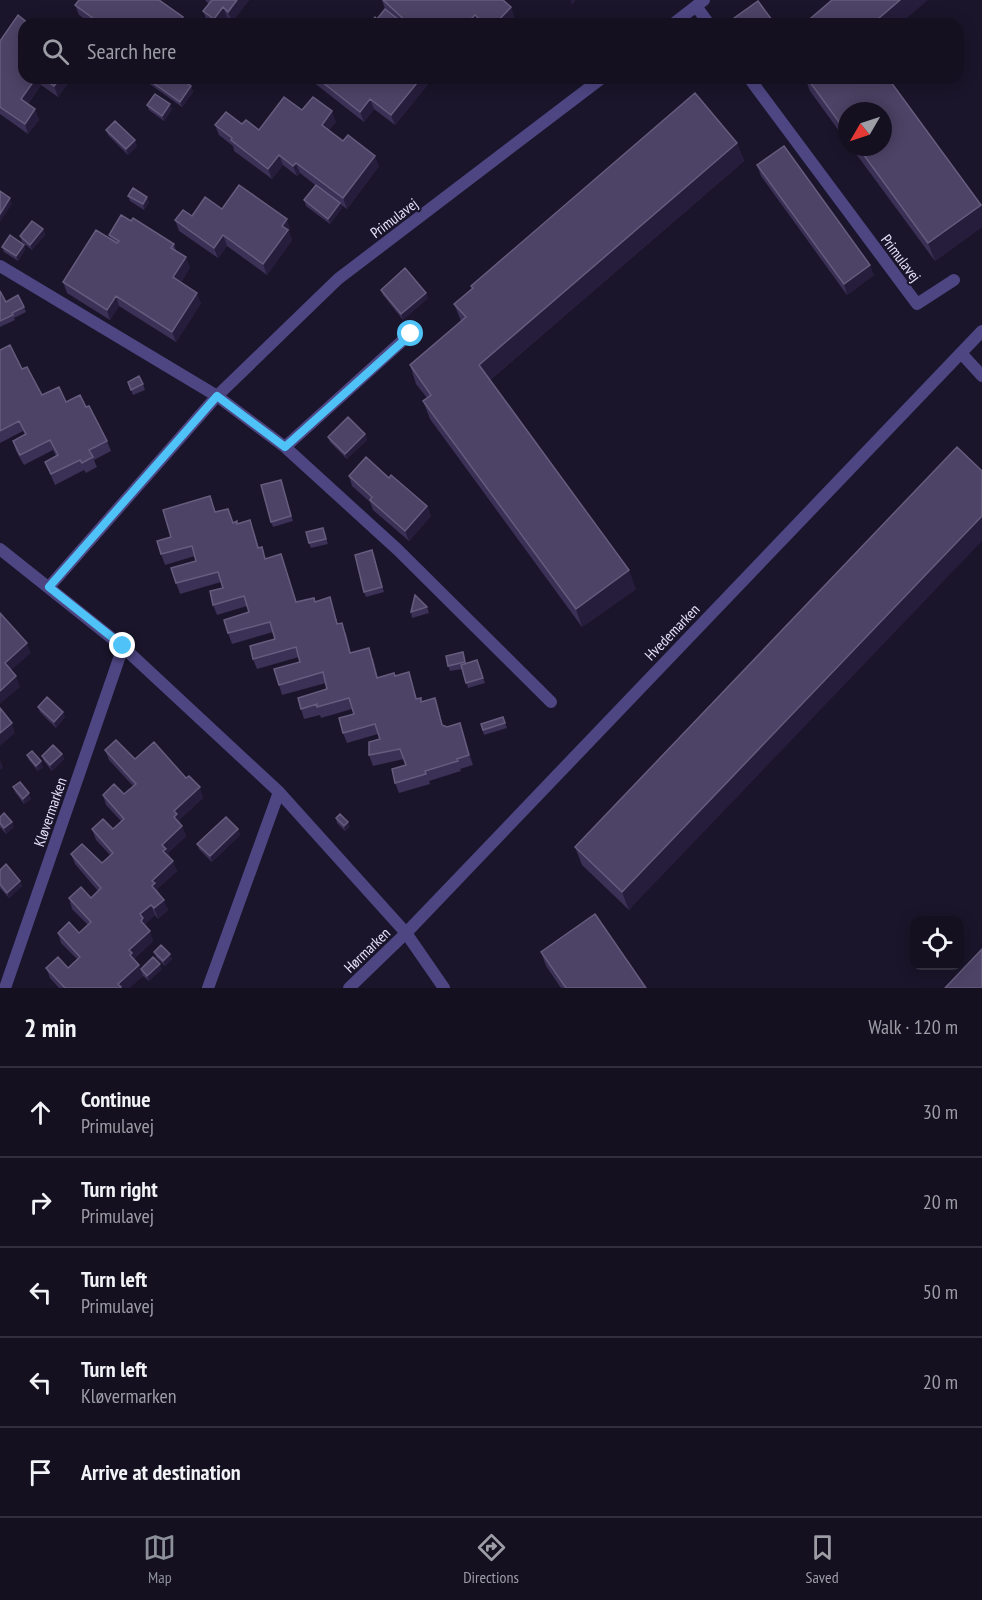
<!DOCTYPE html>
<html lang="en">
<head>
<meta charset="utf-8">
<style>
  :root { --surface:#141020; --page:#211e2d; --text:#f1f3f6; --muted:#9d9da5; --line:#33303e; --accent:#8c9099 }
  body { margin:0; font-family:"PT Sans Narrow",sans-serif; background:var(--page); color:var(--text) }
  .controls { position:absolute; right:18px; bottom:18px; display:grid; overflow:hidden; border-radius:12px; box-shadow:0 3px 15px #0003 }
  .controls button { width:54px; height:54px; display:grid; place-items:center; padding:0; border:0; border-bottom:2px solid var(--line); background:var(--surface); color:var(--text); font:30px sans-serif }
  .compass { position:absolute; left:838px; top:102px; width:54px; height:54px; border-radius:50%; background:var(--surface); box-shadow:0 3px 15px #0003; rotate:231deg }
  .stop { position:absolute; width:18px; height:18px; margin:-14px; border:4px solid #4fc3f7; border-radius:50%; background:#fff }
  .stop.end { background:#4fc3f7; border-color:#fff; box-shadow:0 2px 6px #0008 }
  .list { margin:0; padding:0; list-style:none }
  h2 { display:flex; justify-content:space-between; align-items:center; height:78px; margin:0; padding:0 24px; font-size:26px }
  h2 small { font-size:20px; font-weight:400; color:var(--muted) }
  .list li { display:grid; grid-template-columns:39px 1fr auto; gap:18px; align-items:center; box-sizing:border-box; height:90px; padding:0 24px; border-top:2px solid var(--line) }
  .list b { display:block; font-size:22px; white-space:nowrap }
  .list p { margin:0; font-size:20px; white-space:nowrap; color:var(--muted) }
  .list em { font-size:20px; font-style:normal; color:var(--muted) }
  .icon { flex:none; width:33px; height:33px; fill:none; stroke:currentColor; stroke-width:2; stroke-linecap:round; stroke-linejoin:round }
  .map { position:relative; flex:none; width:982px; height:988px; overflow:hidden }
  .search { position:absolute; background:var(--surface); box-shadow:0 3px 15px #0003; left:18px; right:18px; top:18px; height:66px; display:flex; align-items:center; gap:15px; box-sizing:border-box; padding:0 21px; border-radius:18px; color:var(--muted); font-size:22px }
  .sheet { height:528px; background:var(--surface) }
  nav { display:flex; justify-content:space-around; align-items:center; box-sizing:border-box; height:84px; border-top:2px solid var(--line); background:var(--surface); font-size:16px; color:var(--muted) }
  nav a { display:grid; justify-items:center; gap:3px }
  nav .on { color:var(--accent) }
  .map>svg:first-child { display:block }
</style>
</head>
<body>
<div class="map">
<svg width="982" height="988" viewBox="0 0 982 988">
  <rect width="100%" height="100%" fill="#1a152a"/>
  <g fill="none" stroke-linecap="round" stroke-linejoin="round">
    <path stroke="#4e4683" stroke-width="12" d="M696,6l13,18
      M673,24l31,-24
      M749,78l168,226 37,-24
      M0,266l217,130 68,51 113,103 153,152
      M961,353l21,23
      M285,447l125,-113
      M0,549l123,98 156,145 127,141 38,55
      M49,587l168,-191 121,-117 264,-201
      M5,988l118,-341
      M208,988l71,-196
      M349,988l57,-55 576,-602"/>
  </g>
  <path fill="#3b3055" d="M205,0h44l-17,22 -5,-5 -6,7h-10l-4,-3 -4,-10 6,-7z
    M382,0h121l8,7 3,10 -6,7h-139l8,-5 8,-10z
    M75,5l108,12 2,7h-94l-12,-9z
    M0,41l24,37h48l-14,19 -17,-12 -13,19 7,5 4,11 -11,14 -28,-20z
    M111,78h11l-4,6z
    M143,78h37l11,8 2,6 -11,15 -38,-27z
    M308,78h125l-38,47 -21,-16 -10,13z
    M805,78h83l93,127 1,4v18l-47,34 -84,-114h32l-36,-36v31l-37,-51z
    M147,105l25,4 -8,12 -15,-11z
    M302,110l34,12 -7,8 50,36 -32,43 -7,-5 2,4 -12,16 -24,-18 -2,-6 15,-12 -19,-15 -3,3 -14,-11 -11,14 -38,-28 -1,-5 -14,-11 -4,-10 27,-1 17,6z
    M106,130l31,16 -9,9 -20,-20z
    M737,143l7,18 -254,219 146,209 -54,38 -152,-208 -7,-18 4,-3 -11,-14 -6,-19 51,-44 -7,-17 18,-15 -1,-3z
    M757,165l117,110 -27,20 -86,-119z
    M128,196l21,6 -5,8 -14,-9z
    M222,209l68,20 -1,3 3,8 -25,35 -40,-29 -9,12 -39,-27 -4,-11z
    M131,221l43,23 2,7 14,16 -9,15 20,21 -25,39 -57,-36 -9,14 -43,-27 -4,-11 48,-43 -2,-4z
    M43,229l2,6 -13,15 -10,-8 -2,-6z
    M24,245l1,5 -7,11 -14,-9 -2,-5z
    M381,290l47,8 -25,22 -20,-25z
    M0,291l6,11 18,5 2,5 -12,6 1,2 -15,7z
    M0,350l22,19 20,26 44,12 21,34 4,10 -17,9 3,7 -11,6 -2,-3 -29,15 -10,-23 11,-6 -3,-6 -29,15 -8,-14 -3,-10 12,-6 -2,-4 -23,12z
    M128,382l15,2 2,6 -12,5z
    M365,434l2,6 -20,19 -17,-17 -2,-5z
    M982,471l-353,439 -47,-45 -7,-18z
    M349,476l78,30 4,10 -22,25 -36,-31 -3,-8 -18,-16z
    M281,480l12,41 -20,6 -2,-5z
    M216,512l17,10 21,9 5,17 7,11 31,43 18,-1 18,7 5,16 8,9 5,20 22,5 5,20 17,-2 14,-4 8,27 4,-1 1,4 16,6 5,18 4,1 13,-4 13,42 -13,4 1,2 -32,10 1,3 -31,9 -4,-10 11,-18 -2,-6 -31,7 -4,-11 11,-16 -2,-5 -31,9 -4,-10 11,-19 -2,-5 -31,9 -1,-3 -16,4 -3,-10 26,-20 -1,-6 -44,12 -3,-10 21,-23 -1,-5 -42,12 -4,-10 22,-20 -2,-7 -41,12 -4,-11 21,-21 -2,-6 -30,9 -4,-10 10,-17 -2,-6 -41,12 -4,-11 20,-22 -1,-5 -30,9 -4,-11 10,-17z
    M323,528l5,16 -17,4 -2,-5z
    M372,550l12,42 -18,5 -2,-5z
    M427,607l2,6 -17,5 -1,-6z
    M463,652l3,12 11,-4 8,23 -17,5 -6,-19 -12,2 -2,-5z
    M38,707l27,10 -9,11 -16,-16z
    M503,717l4,11 -23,7 -3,-11z
    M105,750l30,9 68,39 -24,22 7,16 -18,17 9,18 -20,18 11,21 -10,9 -3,-4 -10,9 8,17 -19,18 5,6 4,11 -14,12h-70l-9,-10 -4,-10h22l9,-9 -16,-16 -3,-10h21l9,-8 -16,-16 -3,-11h22l7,-7 -23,-27 -4,-10 31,9 8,-8 -14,-15 -4,-11h21l8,-8 -15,-16 -3,-10 21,-1 9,-8 -24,-26z
    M62,754l2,5 -12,12 -8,-10 -2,-5z
    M27,755l16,12 -5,4 -9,-11z
    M13,787l18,12 -7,5 -9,-12z
    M0,817l14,10 -8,7 -6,-7z
    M336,818l14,9 -5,4 -8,-8z
    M238,829l2,6 -28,27 -13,-13 -2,-5z
    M0,870l20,11 2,5 -13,12 -9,-10z
    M154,952l16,2 2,5 -7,7 -9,-9z
    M541,952l105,36h-85l-15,-22z
    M141,969h21l-13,12 -7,-6z"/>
  <path fill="#261d3c" d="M237,0h12l-17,22 -4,-10z
    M570,0h6l-4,5z
    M900,0h28l-28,24h-28z
    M223,7l4,10 -6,7h-6l-1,-5z
    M511,7l3,10 -6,7h-13z
    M475,15l4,9h-13z
    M183,17l2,7h-7z
    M36,78h3l2,7 -17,25 -3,-11z
    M61,78h11l-14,19 -4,-11z
    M117,78h5l-4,6z
    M421,78h12l-38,47 -4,-10z
    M191,86l2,6 -11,15 -2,-5z
    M370,99l4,10 -10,13 -4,-10z
    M170,104l2,5 -8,12 -2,-5z
    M35,109l4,11 -11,14 -3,-10z
    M332,111l4,11 -11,13 -3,-10z
    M135,140l2,6 -9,9 -2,-6z
    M737,143l7,18 -259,223 -6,-19z
    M279,155l4,10 -11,14 -4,-10z
    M375,156l4,10 -32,43 -4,-11z
    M296,163l4,10 -3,3 -4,-10z
    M147,197l2,5 -5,8 -1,-6z
    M10,198l2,6 -12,18v-8z
    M340,203l2,5 -12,16 -2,-5z
    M981,205l1,4v18l-47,34 -7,-18z
    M287,219l3,10 -1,3 3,8 -25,35 -4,-11 19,-38z
    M43,229l2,6 -13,15 -2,-5z
    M223,235l4,11 -9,12 -4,-10z
    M24,245l1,5 -7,11 -2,-5z
    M186,257l4,10 -13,21 -4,-11z
    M870,265l4,10 -27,20 -3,-11z
    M197,293l4,10 -25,39 -4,-10z
    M426,293l2,5 -25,22 -2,-6z
    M116,296l3,10 -9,14 -3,-10z
    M365,434l2,6 -20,19 -2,-5z
    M427,506l4,10 -22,25 -4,-10z
    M982,516v25l-353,369 -7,-18z
    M629,570l7,19 -54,38 -6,-18z
    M27,643l4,10 -23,20 -3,-10z
    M16,676l4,11 -20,17v-13z
    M63,712l2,5 -9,11 -2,-6z
    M12,723l3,10 -15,13v-13z
    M460,723l4,10 9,32 -4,-10z
    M62,754l2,5 -12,12 -2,-6z
    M0,759l3,9 -3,2z
    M41,761l2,6 -5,4 -2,-5z
    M200,787l3,11 -24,22 2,4 -7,-7v-6z
    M29,793l2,6 -7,5 -1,-5z
    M12,822l2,5 -8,7 -2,-6z
    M348,822l2,5 -5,4 -1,-5z
    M182,826l4,10 -18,17 2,6 -3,2 -5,-16z
    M238,829l2,6 -28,27 -2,-6z
    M173,861l4,10 -20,18 1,5 -6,-8v-5z
    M20,881l2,5 -13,12 -2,-5z
    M164,900l4,10 -10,9 -4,-11z
    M151,905l4,10 -10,9 2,4 -6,-7 -1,-7z
    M150,931l3,10 -19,18 2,5 -6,-9 -1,-5z
    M170,954l2,5 -7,7 -2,-5z
    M160,964l2,5 -13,12 -2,-5z
    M139,965l4,11 -14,12h-9l-2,-4z"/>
  <path fill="#4d4366" stroke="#665c7e" stroke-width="1.5" d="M79,0h80l24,17 -5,7h-77l-26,-19z
    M212,0h25l-9,12 -5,-5 -9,12 -11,-8z
    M383,0h120l8,7 -16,17h-10l-10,-9 -9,9h-57z
    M832,0h68l-28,24h-68z
    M758,1l17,23h-43l-2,-3z
    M385,9l18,14 -2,1h-32l6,-7 2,2z
    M18,15l11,9h-5v54h12l-15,21 14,10 -10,15 -25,-17v-66z
    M42,78h19l-7,8z
    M146,78h34l11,8 -11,16z
    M317,78h104l-30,37 -21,-16 -10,13z
    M807,78h81l93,127 -53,38 -70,-96h25v-36h-36v22z
    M695,93l42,50 -258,222 150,205 -53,39 -153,-208 8,-6 -21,-30 56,-48 -12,-13 19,-16 -2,-2z
    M155,94l15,10 -8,12 -15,-11z
    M284,97l18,13 11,-13 19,14 -10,14 21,16 5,-6 27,21 -32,42 -47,-35 -3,3 -14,-11 -11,14 -37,-29 1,-2 -17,-13 11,-13 16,12 4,-4 13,10z
    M115,121l20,19 -9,9 -20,-19z
    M784,146l86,119 -26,19 -87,-119z
    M239,185l48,34 -5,7 6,4 -25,34 -40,-29 -9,13 -39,-28 8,-10 9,6 13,-19 17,12z
    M316,185l24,18 -12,16 -24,-19z
    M133,188l14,9 -4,7 -15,-8z
    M0,191l10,7 -10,16z
    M121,215l10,6 2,-3 41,26 -3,4 15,9 -13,20 24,16 -25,39 -56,-36 -9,14 -44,-28 33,-52 21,13 2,-2 -10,-6z
    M32,221l11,8 -13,16 -10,-9z
    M10,235l14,10 -8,11 -14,-9z
    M405,268l21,25 -25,21 -20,-24z
    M0,291l6,11 12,-7 6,12 -12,6 1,2 -13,6z
    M10,345l12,24 5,-2 15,28 17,-8 7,15 14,-7 6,12 3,-1 18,35 -18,9 4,7 -11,6 -2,-3 -29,14 -6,-12 13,-7 -8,-15 -30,15 -7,-14 13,-7 -7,-13 -19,10v-81z
    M139,376l4,8 -12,6 -3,-8z
    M348,417l17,17 -20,20 -17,-17z
    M957,447l25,24v45l-360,376 -47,-45z
    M366,457l23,21 2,-3 36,31 -22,25 -35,-31 2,-3 -23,-21z
    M281,480l10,36 -20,6 -10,-37z
    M210,496l5,16 13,-3 5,14 4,-2v3l13,-4 8,28 4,-1 3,12 16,-5 15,48 18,-4 1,4 15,-5 7,27 5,-1 8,30 19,-5 8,30 17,-5 1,3 14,-4 7,27 5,-1v4l14,-4 7,27 5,2 13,-4 9,32 -12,4 1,2 -33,10 1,3 -31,9 -3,-14 14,-4 -6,-16 -31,6v-13l11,-3 -5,-15 -32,9 -4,-15 15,-4 -5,-16 -32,9v-3l-16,5 -3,-11 29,-9 -4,-17 -44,13 -5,-16 26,-7 -4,-15 -43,12 -3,-13 25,-7 -5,-17 -42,11 -4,-13 25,-8 -5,-16 -31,9 -3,-14 13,-3 -5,-16 -42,11 -5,-15 25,-7 -4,-15 -31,8 -4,-13 14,-4 -8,-27z
    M323,528l3,11 -17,4 -3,-11z
    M372,550l10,37 -18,5 -9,-37z
    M415,595l12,12 -16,5z
    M0,613l27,30 -22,20 11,13 -16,15z
    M463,652l2,10 -17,4 -2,-10z
    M477,660l6,18 -17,5 -5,-18z
    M47,697l16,15 -9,10 -16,-15z
    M0,708l12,15 -12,10z
    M503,717l2,6 -22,7 -2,-6z
    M116,740l19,19 19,-17 32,36 3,-2 11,11 -26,24 3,3 -3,3 8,9 -20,19 4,4 -3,2 10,10 -21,20 3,2 -3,3 12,14 -10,8 -3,-3 -11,9 3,4 -2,3 9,10 -21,19 3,3 -2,2 9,10 -21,19 3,3 -1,1h-55l-19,-20 12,-11 10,11 12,-11 -22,-24 11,-11 10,11 12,-11 -22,-24 12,-11 10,11 10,-10 -30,-34 11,-10 20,19 11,-10 -21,-24 11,-10 10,10 11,-10 -21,-24 11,-11 10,10 12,-10 -31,-34z
    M53,745l9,9 -12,11 -8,-9z
    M32,751l9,10 -5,5 -9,-11z
    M20,782l9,11 -6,6 -10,-12z
    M4,813l8,9 -8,6 -4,-5v-6z
    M340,814l8,8 -4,4 -8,-8z
    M226,817l12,12 -28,27 -13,-12z
    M6,864l14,17 -13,12 -7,-9v-14z
    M595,914l51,74h-80l-25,-36z
    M161,945l9,9 -7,7 -9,-9z
    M982,949v39h-37z
    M153,957l7,7 -13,12 -6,-7z"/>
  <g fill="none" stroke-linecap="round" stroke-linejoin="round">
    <path stroke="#4fc3f7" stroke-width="8" d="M123,646l-74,-59 168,-191 68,51 126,-113"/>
  </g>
  <g text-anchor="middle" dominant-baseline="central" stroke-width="4.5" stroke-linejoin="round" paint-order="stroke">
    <g font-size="15" fill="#e7e1fb" stroke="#1a152a">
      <text transform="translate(394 218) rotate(-37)">Primulavej</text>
      <text transform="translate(901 258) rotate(53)">Primulavej</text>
      <text transform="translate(672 632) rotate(-46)">Hvedemarken</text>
      <text transform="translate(50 812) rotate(-71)">Kløvermarken</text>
      <text transform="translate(367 950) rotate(-44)">Hørmarken</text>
    </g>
  </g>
</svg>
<div class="controls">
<button><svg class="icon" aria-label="locate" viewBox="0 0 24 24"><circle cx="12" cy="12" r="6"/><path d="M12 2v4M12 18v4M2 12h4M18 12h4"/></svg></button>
</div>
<svg class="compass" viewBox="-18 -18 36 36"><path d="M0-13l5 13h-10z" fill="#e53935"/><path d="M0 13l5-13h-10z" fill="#9d9da5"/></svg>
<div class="stop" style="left:411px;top:334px"></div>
<div class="stop end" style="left:123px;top:646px"></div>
<div class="search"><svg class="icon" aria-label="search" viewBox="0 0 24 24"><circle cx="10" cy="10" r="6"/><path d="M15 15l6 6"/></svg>Search here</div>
</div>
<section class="sheet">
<h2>2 min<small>Walk · 120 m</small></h2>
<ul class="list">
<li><svg class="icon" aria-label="ahead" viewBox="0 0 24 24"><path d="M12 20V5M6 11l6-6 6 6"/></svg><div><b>Continue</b><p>Primulavej</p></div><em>30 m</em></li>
<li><svg class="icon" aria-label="right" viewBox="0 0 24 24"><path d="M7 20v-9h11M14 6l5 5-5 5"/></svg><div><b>Turn right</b><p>Primulavej</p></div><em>20 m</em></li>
<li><svg class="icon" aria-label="left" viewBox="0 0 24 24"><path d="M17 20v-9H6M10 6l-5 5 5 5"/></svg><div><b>Turn left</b><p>Primulavej</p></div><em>50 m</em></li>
<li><svg class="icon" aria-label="left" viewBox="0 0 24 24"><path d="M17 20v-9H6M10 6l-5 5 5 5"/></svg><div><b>Turn left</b><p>Kløvermarken</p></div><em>20 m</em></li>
<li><svg class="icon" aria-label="arrive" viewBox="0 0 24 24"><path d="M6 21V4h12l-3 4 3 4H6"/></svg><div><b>Arrive at destination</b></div></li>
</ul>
</section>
<nav>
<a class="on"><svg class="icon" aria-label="map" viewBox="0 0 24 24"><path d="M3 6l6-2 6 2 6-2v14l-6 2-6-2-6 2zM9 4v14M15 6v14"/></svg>Map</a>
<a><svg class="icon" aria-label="directions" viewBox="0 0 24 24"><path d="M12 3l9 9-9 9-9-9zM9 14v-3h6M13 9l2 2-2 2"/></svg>Directions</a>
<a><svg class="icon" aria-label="saved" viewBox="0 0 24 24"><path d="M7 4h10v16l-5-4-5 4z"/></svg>Saved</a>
</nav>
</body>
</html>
